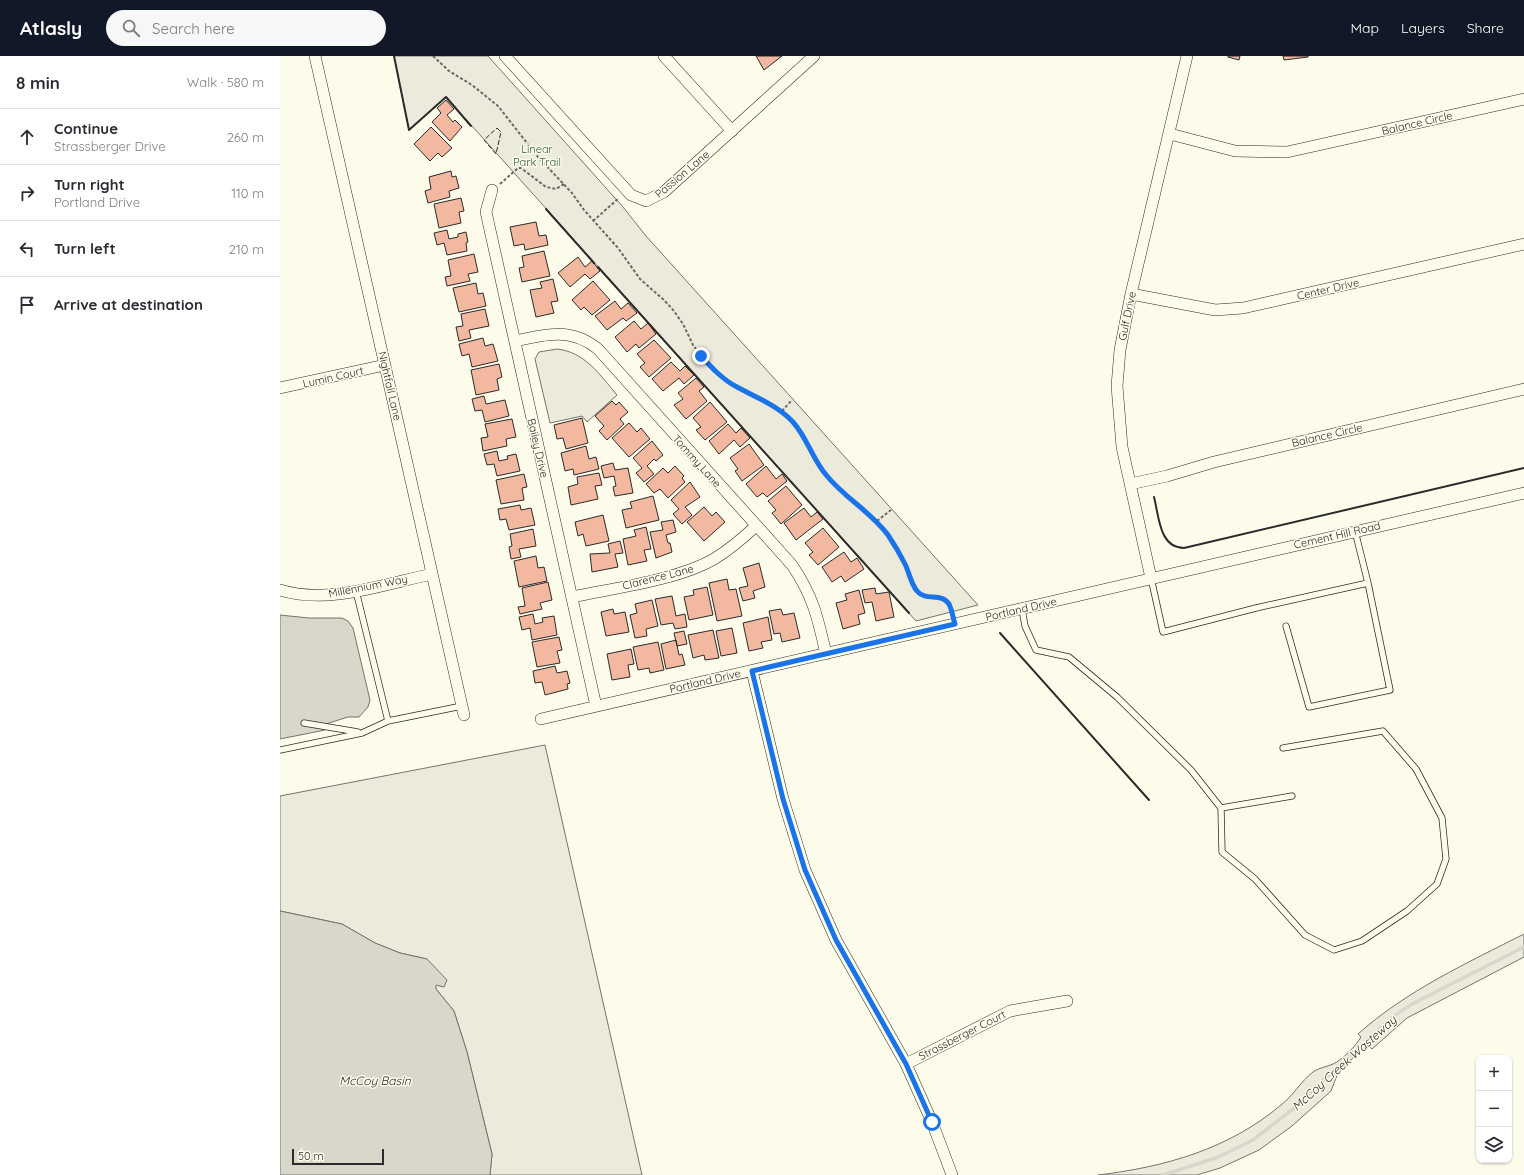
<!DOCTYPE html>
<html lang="en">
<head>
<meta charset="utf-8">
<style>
  :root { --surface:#fff; --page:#f7f7f7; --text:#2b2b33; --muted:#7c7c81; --line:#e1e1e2; --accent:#111827 }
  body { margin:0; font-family:Quicksand,sans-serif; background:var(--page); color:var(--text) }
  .controls { position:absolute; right:12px; bottom:12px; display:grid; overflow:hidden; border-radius:8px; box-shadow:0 1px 3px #0004 }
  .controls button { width:36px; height:36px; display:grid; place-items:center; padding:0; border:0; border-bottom:1px solid var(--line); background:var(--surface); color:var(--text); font:20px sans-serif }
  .scale { position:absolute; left:12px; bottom:10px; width:92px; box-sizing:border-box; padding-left:4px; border:2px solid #2b2b2b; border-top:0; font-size:11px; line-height:14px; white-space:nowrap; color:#2b2b2b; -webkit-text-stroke:3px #fdfbea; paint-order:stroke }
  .stop { position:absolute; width:12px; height:12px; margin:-9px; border:3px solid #1a73e8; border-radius:50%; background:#fff }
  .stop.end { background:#1a73e8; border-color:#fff; box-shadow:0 1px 4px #0008 }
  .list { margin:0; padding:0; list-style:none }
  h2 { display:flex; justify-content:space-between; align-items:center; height:52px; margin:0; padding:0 16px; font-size:17px }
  h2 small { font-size:13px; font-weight:400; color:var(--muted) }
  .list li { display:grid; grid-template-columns:26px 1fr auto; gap:12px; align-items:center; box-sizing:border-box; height:56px; padding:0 16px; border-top:1px solid var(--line) }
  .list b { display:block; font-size:15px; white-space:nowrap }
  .list p { margin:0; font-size:13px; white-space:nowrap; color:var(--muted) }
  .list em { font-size:13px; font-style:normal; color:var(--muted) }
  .icon { flex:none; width:22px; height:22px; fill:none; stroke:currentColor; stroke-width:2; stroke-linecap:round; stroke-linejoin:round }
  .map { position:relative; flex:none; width:1244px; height:1119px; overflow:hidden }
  header { display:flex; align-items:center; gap:24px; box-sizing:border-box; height:56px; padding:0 20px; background:var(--accent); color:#fff }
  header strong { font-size:19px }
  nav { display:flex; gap:22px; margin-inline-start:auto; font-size:14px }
  .search { width:280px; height:36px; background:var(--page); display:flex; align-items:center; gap:10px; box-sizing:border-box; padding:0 14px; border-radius:22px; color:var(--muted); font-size:15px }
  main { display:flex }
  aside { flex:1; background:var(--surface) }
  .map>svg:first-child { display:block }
</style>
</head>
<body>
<header>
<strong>Atlasly</strong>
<div class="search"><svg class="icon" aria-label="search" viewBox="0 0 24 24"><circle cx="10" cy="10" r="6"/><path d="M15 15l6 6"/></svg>Search here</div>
<nav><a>Map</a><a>Layers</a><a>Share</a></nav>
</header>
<main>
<aside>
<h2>8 min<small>Walk · 580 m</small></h2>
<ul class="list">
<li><svg class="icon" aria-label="ahead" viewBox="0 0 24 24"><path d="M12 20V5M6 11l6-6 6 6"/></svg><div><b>Continue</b><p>Strassberger Drive</p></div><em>260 m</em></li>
<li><svg class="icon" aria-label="right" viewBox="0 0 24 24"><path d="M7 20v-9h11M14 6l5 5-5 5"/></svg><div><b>Turn right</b><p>Portland Drive</p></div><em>110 m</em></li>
<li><svg class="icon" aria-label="left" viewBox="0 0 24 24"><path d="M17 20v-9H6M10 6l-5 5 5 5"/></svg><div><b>Turn left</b></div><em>210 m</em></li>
<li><svg class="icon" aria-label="arrive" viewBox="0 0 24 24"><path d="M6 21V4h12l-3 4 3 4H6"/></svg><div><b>Arrive at destination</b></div></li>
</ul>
</aside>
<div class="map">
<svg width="1244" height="1119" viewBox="0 0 1244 1119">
  <rect width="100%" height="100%" fill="#fdfbea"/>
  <path fill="#ecebdb" stroke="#74746e" d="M114,0h94l135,151 23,29 332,369 -62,16 -470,-524 -37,33z
    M277,293c28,3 43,26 60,46l-30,27 -5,-6 -32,7 -15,-64 4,-7z
    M265,689l97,430h-152l2,-21 -25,-102 -13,-41 -18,-22 -9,-30 -27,-6 -25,-10 -33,-19 -62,-13v-115z
    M1244,878v23l-117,61 -35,31 -4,-4 -29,25 -8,21 -39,35 -33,24 -39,18 -23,7h-99c67,-8 131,-26 183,-70 12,-9 20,-24 32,-33 5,-4 13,-5 20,-8 9,-4 23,-18 28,-27l-3,-3c48,-43 109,-71 166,-100z"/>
  <path fill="#d8d7c9" stroke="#74746e" d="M0,559l29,3h33l6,3 5,7 17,72 -2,7 -9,10h-11l-22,7 -1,6 -45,9z
    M0,855l62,13 33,19 25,10 27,6 20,21 -3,7 -8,-2v4l18,22 13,41 25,102 -2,21h-210z"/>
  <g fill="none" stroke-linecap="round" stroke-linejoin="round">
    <path stroke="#d8d7c9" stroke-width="3.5" d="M883,1119l53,-17 37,-18 40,-31 44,-42 57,-51 18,-12 112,-57"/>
  </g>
  <path fill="#f2b8a0" stroke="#2b2b2b" d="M476,0h26l-18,14z
    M948,0h12l-1,4 -11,-3z
    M1003,0h25v1l-24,3z
    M166,44l8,9 -7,6 6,7 2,-2 7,7 -12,14 -18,-19 9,-9 -4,-5z
    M151,71l21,21 -10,9 -4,-4 -8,8 -16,-17z
    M171,115l1,6 4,-1 3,12 -10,3 1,6 -22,6 -3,-12 6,-2 -2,-12z
    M181,142l3,13 -5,1 2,11 -22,5 -5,-24z
    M256,166l3,14 7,-1 2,10 -23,5 -1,-6 -10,2 -4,-19z
    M167,174l2,9 9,-2v-3l8,-2 2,10 -2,1 1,8 -20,4 -3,-12 -7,2 -3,-12z
    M264,195l6,25 -28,6 -3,-14 5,-1 -2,-11z
    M194,198l4,18 -10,2 2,7 -23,5 -2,-9 6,-1 -3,-16z
    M298,201l7,10 7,-6 8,10 -10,8 -5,-5 -15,13 -12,-14z
    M273,223l5,22 -7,1 3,11 -18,4 -6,-27 12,-2 -2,-6z
    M313,225l17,19 -18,15 -8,-8 -3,3 -9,-10z
    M196,227l2,11 5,-1 3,13 -27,6 -6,-24z
    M335,245l6,8 7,-6 9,10 -11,8 -3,-3 -16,12 -12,-14z
    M205,253l4,17 -20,4 2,8 -12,3 -3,-14 7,-1 -2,-12z
    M354,265l7,8 7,-6 8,11 -17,14 -3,-4 -9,8 -12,-15z
    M203,282l2,8 8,-2 5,17 -26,6 -3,-13 -7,2 -3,-12z
    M374,284l17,18 -22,19 -9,-10 5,-4 -8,-9z
    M391,306l9,9 5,-5 9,9 -10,9 -5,-6 -16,13 -11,-12z
    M219,308l3,13 -5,2 2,11 -23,5 -5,-25z
    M416,322l8,9 -5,4 8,10 -21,18 -12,-14 9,-6 -5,-6z
    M204,340l2,8 19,-4 4,16 -24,6 -3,-12 -7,1 -3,-12z
    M332,345l4,4 3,-3 9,10 -8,7 4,5 -17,16 -8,-9 5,-5 -9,-10z
    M430,346l17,20 -22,18 -9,-10 5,-3 -8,-9z
    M302,362l6,25 -22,6 -3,-11 -6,1 -3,-14z
    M232,363l4,18 -10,2 1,7 -24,5 -2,-13 7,-1 -3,-13z
    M349,367l8,9 4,-4 9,11 -21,18 -17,-19z
    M448,368l8,9 5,-5 9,10 -10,9 -6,-7 -15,14 -10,-13z
    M372,385l11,14 -7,6 -2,-2 -7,7 7,8 -10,8 -8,-9 6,-5 -9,-10z
    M469,388l15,21 -22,16 -7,-10 3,-2 -8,-11z
    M306,390l3,13 7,-2 3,12 -25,6 -1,-6 -8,2 -4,-18z
    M217,395l2,10 9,-2 -1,-3 9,-2 4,17 -23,5 -3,-12 -7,1 -3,-11z
    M333,407l2,7 13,-2 5,25 -18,3 -2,-9 3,-1 -2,-10 -10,2 -3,-12z
    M395,410l9,10 -2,2 3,4 -17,16 -8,-9 -6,4 -8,-9 17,-16 5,5z
    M486,410l10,13 6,-5 5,7 -20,16 -4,-4 -6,4 -11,-13z
    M319,417l3,12 -7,1 3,13 -27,6 -3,-18 10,-3 -1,-7z
    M244,418l3,13 -5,1 2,12 -23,4 -5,-24z
    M410,426l10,15 -15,10 7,8 -10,9 -9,-10 6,-5 -8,-9z
    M506,430l16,19 -21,19 -9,-11 4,-3 -8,-9z
    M373,440l6,24 -33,8 -4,-18 10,-2 -2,-6z
    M240,449l1,5 10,-2 4,17 -26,5 -3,-11 -6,1 -2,-11z
    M424,451l8,9 4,-4 9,10 -21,19 -17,-19z
    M524,452l7,9 6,-5 6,7 -27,21 -12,-17z
    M323,459l6,26 -23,5 -3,-12 -5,2 -3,-14z
    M393,464l3,12 -10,3 2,8h2l2,9 -16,6 -6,-26 13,-2 -2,-8z
    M366,471l5,22 -7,1 3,11 -19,4 -5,-26 13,-3 -2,-6z
    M543,472l16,19 -21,18 -9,-10 4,-3 -8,-9z
    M253,473l3,17 -17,3 2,8 -10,2 -2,-12 3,-1 -2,-12z
    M340,485l3,12 -8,1 3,13 -26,5 -2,-18 20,-1 -2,-9z
    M564,496l7,10 6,-4 7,11 -19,13 -4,-6 -9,6 -10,-15z
    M256,500l2,12 6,-1 3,14 -28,6 -5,-26z
    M479,507l6,24 -12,4 2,7 -12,3 -4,-13 9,-2 -5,-18z
    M447,523l2,11 7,-1 6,27 -25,5 -8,-38z
    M268,526l4,18 -12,3 2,6 -22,5 -2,-7 7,-1 -3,-18z
    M427,531l6,28 -24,5 -5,-23 10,-2 -1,-5z
    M595,532l1,6 13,-2 5,25 -18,4 -4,-19 -7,1 -3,-13z
    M579,534l6,23 -7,2 2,9 -17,5 -7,-26 11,-3 -2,-6z
    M392,540l4,20 9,-2 2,13 -12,2 -2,-6 -12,2 -6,-26z
    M372,544l6,26 -12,3 1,7 -12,2 -5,-23 7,-2 -2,-9z
    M333,553l1,5 11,-2 4,20 -23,4 -5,-24z
    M501,553l2,6 11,-2 6,25 -18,4 -2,-9 -6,1 -5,-23z
    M253,558l2,10 8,-2 -1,-4 12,-2 3,19 -25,5 -2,-12 -8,2 -3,-13z
    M488,561l4,23 -11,2 2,6 -14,3 -6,-28z
    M452,572l5,25 -16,3 -5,-25z
    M433,574l6,28 -14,2 -1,-5 -11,3 -5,-23z
    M404,575l3,13 -10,2 -3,-13z
    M279,581l3,13 -5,1 3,12 -23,4 -5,-25z
    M396,584l3,15 3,-1 3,11 -19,4 -5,-25z
    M378,586l6,28 -14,3 -1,-5 -11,2 -5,-23z
    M351,593l3,15 -6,1 2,12 -18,3 -5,-26z
    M275,610l2,7 10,-2 3,12 -3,1 1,5 -23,6 -3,-13 -7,1 -2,-12z"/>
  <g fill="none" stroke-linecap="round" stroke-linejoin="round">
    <g stroke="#2b2b2b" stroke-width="7">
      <path id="lane" d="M871,522l12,54 93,-24 112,-25 -13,-52
        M76,535l32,130
        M742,553l3,17 11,24 33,7 48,40 74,73 30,38 71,-12
        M1006,570l23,81 81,-17 -22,-107
        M24,667l54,9
        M0,694l82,-17 26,-12 74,-15
        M941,752l1,44 33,27 50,56 29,15 28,-9 45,-30 30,-27 9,-25 -4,-41 -26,-49 -33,-38 -100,17"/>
    </g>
    <g stroke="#2b2b2b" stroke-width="12">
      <path id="street" d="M35,0l149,659
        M225,0l126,139 15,6 18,-9 150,-136
        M384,0l68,75
        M890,78l65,17 52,1 237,-53
        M212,134l-6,22 110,494
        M851,238l84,16 28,-2 281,-64
        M235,285c30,-7 57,-14 83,8l194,216c21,31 26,53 34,89
        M0,332l105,-23
        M850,428l37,-8 47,-14 310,-73
        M871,522l-29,-131 -5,-61 3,-36 11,-56 56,-238
        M0,534c47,15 105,-6 152,-16
        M292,541c42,-9 106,-17 142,-38 15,-9 29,-21 42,-33
        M472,615l31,128 22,71 31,70 70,124 26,58 20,53
        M261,663l983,-226
        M626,1008l104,-53 57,-10"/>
    </g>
    <path stroke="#6a6964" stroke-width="2" stroke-dasharray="3 2" stroke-linecap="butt" d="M153,0l16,15 23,14 26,21 40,51 34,36 12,17 34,38 22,31 24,21 10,11 9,13 10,21 17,22 26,20 30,14 16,10 11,11 18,26 14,26 21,23 31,24 11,14 16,28 14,29 7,4 18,3 6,5 3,9
      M220,128l18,-16h3l25,19 10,2 8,-5
      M313,165l26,-23
      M502,355l10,-11
      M597,465l14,-11"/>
    <use href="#lane" stroke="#fdfbea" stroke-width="5.5"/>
    <use href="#street" stroke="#fdfbea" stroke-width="11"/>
    <path stroke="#2b2b2b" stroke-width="1" stroke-dasharray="5 2" stroke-linecap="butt" d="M217,72l4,4 -5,22 -12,-14z"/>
    <path stroke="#2b2b2b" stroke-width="2" d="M114,0l15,74 37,-33 25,29
      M266,153l48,54
      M318,211l311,346
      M874,441c5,19 5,51 30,51l340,-80
      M720,577l149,167"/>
  </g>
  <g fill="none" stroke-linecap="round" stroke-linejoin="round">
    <path stroke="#1a73e8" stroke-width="5" d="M421,300c10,11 22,24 36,31 20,11 40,18 56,35 15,17 20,39 34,54 18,22 44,36 61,59 6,9 12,19 17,29 4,8 6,20 12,27 9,11 24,1 32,13 3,6 4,14 6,20l-203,47 31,128 22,71 31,70 70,124 26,58"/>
  </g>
  <g text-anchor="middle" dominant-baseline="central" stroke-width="3" stroke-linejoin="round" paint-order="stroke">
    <g font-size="11" fill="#2b2b2b" stroke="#fdfbea">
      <text transform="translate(1137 67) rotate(-13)">Balance Circle</text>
      <text transform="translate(402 118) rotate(-40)">Passion Lane</text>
      <text transform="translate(1048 233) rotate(-13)">Center Drive</text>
      <text transform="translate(847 260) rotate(-78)">Gulf Drive</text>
      <text transform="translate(53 321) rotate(-13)">Lumin Court</text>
      <text transform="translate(110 330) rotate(77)">Nightfall Lane</text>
      <text transform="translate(1047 379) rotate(-13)">Balance Circle</text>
      <text transform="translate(258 392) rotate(77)">Bailey Drive</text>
      <text transform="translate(417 405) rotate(48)">Tommy Lane</text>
      <text transform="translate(1057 479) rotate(-13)">Cement Hill Road</text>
      <text transform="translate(378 521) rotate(-14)">Clarence Lane</text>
      <text transform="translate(88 530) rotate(-11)">Millennium Way</text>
      <text transform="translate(741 553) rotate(-13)">Portland Drive</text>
      <text transform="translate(425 625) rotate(-13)">Portland Drive</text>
      <text transform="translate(682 979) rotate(-27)">Strassberger Court</text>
    </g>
    <g font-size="11" fill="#34623c" stroke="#fdfbea">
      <text x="257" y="93">Linear<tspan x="257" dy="13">Park Trail</tspan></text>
    </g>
    <g font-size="12" font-style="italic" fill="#2b2b2b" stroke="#fdfbea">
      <text transform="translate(1064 1007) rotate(-42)">McCoy Creek Wasteway</text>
      <text x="95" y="1024">McCoy Basin</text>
    </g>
  </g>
</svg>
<div class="controls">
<button>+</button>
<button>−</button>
<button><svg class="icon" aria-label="layers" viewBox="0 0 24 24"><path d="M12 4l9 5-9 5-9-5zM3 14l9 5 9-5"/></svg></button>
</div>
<div class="scale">50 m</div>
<div class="stop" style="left:652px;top:1066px"></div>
<div class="stop end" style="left:421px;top:300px"></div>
</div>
</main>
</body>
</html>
